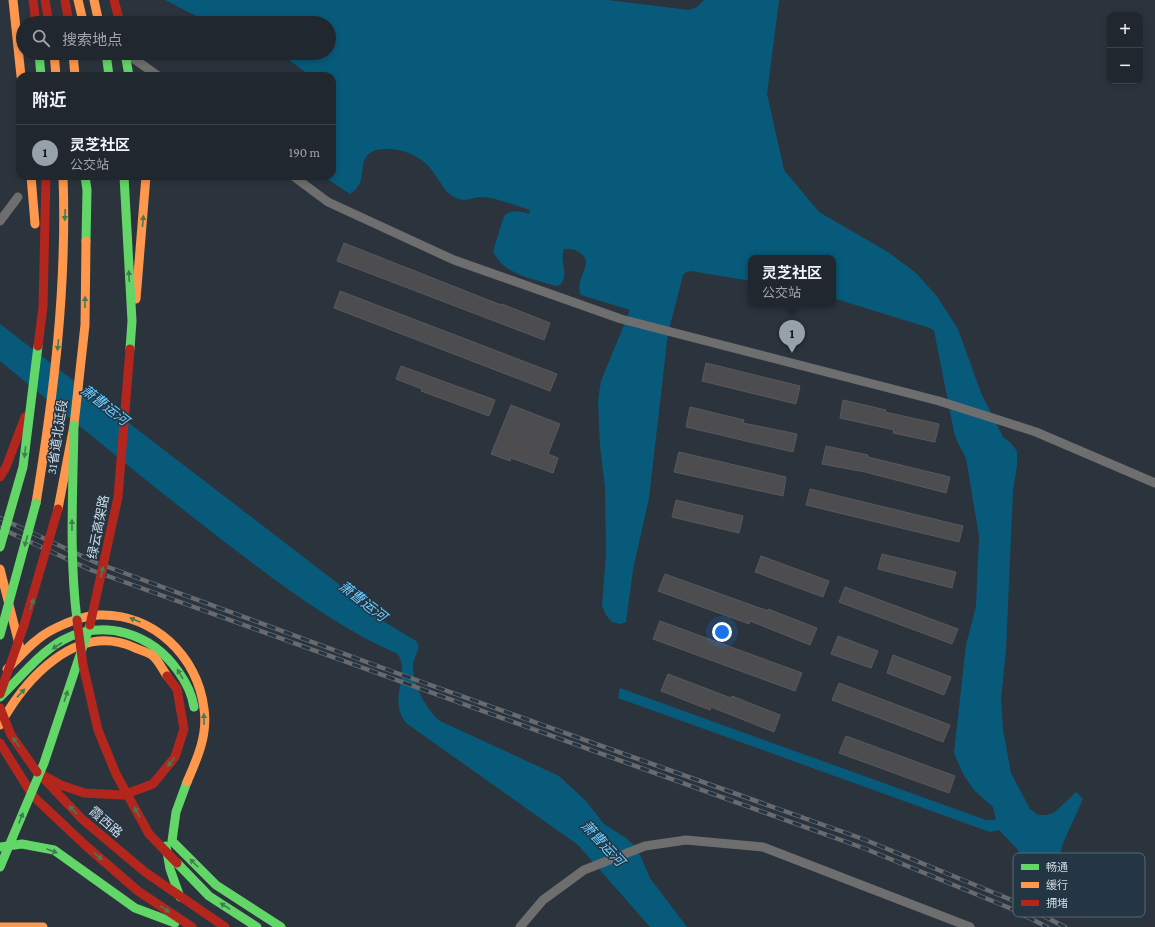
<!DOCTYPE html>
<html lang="zh">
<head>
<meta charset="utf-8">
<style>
  :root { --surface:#20272e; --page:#282f36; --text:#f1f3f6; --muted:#a2a5aa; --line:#3d444a; --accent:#97a1aa }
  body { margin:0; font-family:"Crimson Pro","Noto Sans SC",serif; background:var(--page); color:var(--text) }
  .controls { position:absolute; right:12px; top:12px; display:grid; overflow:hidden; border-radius:8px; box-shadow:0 2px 6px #0003 }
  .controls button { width:36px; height:36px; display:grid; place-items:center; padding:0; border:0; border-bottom:1px solid var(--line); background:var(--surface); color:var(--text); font:20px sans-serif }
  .you { position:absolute; left:722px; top:632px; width:14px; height:14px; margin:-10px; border:3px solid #fff; border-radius:50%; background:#1a73e8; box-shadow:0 0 0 6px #1a73e833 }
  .badge { display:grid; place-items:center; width:26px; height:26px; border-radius:50%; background:var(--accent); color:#111; font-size:13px; font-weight:700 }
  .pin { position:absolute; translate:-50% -33px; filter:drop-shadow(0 1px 2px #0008) }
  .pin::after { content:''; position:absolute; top:21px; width:14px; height:12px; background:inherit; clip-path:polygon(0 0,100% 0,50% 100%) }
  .popup { position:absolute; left:748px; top:255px; width:88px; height:52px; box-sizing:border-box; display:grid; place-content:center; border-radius:8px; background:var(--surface); filter:drop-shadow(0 1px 3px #0005); font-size:13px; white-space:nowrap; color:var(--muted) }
  .popup b { font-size:15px; color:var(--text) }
  .popup::after { content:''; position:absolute; left:50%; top:100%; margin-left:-8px; border:8px solid transparent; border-top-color:var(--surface) }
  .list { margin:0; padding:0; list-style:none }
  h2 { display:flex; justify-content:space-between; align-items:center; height:52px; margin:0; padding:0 16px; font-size:17px }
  h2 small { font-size:13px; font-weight:400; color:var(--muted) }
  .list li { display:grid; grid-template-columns:26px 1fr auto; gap:12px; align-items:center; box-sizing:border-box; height:56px; padding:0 16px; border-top:1px solid var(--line) }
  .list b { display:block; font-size:15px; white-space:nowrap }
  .list p { margin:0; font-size:13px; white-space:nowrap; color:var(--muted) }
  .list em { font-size:13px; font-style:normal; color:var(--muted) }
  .icon { flex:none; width:22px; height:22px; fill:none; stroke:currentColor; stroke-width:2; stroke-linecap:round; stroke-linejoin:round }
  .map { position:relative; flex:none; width:1155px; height:927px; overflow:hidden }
  .search { position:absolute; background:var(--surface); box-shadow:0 2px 6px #0003; left:16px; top:16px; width:320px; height:44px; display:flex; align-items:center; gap:10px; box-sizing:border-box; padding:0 14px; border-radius:22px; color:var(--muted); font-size:15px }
  .panel { position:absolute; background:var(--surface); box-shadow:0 2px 6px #0003; left:16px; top:72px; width:320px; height:108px; border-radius:12px }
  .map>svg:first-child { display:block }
</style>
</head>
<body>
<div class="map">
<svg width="1155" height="927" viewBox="0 0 1155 927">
  <rect width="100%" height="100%" fill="#2b343d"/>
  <path fill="#085a7a" d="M165,0h443l81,10 8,-3 7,-7h75l-12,94 17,76 35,42 69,40 28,21 20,22 22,34 23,64 22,44 8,6 6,8v15l-4,24 -7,160 -5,49 2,30 8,44 19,36 8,6h9l8,-3 21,-20 7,7 -20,44 -12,44 -19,-9 -7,-6 -7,-22 -19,-20 -9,2 -372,-134 2,-10 366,132h10l-3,-13 -19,-17 -11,-16 -9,-21 12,-108 10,-39 3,-70 -13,-78 -9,-17 -3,-9 -20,-102 -4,-2 -97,-30v-40h-82v23l-60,-10 -5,1 -3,3 -15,58 -19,165 -16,72 -7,52 -5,2 -9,-2 -6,-7 -4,-9 4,-52 -1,-66 -5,-42 -2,-45 3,-20 29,-71 -49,-15c-8,-16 16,-32 -2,-43 -5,-3 -8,-4 -15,-3 -5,12 6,25 -4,36l-4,1c-22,-7 -53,-11 -63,-35l11,-35c7,-7 17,-4 25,-2l1,-4c-14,-4 -33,-12 -47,-13 -13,-1 -17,8 -32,-2 -6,-4 -11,-13 -15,-19 -10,-17 -29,-27 -49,-27 -5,0 -12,0 -17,4 -14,10 0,28 -20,41l-27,-18h9v-100h-28l1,-4 -25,-19h49v-30h-88c-16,-11 -17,0 -31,0z
    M0,324l336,258 42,36 38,23c6,8 -2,15 -3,24 -1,18 13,45 27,56l119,55 27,25 18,23 22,14 11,10 13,30 37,49h-37l-72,-82 -172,-122c-19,-25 5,-45 -8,-69 -62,-27 -118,-70 -172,-111 -77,-59 -151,-121 -226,-182z"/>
  <path fill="#4d4d50" stroke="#59585c" d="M344,243l157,62 1,-1 48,19 -6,17 -207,-79z
    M340,291l217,83 -7,17 -216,-83z
    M706,363l94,23 -4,18 -94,-23z
    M401,366l94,34 -6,16 -68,-25 1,-2 -26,-10z
    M843,400l43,10 -1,2 54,12 -4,18 -42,-9 1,-3 -54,-12z
    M511,405l49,19 -12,30 10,4 -5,15 -42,-15 -1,3 -19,-7z
    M690,407l54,13 -1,3 54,11 -4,18 -107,-25z
    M826,446l42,9v2l82,20 -4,16 -81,-21 -43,-8z
    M679,452l107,25 -3,19 -109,-24z
    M810,489l153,37 -4,16 -153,-37z
    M676,500l67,16 -4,17 -67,-16z
    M882,554l74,18 -4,16 -74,-19z
    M761,556l68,25 -6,16 -68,-25z
    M665,574l103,37v-2l49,19 -7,17 -60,-24 -1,3 -91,-33z
    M845,587l113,42 -6,15 -113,-42z
    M660,621l142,52 -7,18 -142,-52z
    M838,636l40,15 -7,17 -40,-14z
    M893,655l58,22 -7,18 -57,-22z
    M668,674l63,24 1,-2 48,19 -6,17 -63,-25 -1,3 -49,-19z
    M839,683l111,42 -7,17 -111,-42z
    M846,736l109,40 -6,17 -110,-40z"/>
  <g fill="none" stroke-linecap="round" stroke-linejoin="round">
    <path stroke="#6d6e6d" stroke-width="9" d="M126,53l32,23
      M293,176l35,26 126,58 167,59 318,82 63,20 34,11 119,51
      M0,221l18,-24
      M520,927l23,-27 41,-30 61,-24 41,-6 77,7 207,80"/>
    <path stroke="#63d668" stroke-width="9" d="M39,53l2,23
      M106,53l3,23
      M125,53l4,23
      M85,176l2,14 -1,51
      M0,697c20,-19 39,-44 63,-57 42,-22 89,-6 115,31 8,11 14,23 16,36
      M187,782l-11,30 -4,29 44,44 65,42
      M166,846l4,23 10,28
      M0,847l22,-3 32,6 81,58 40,15"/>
    <path stroke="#ff974d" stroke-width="9" d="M13,0l8,76
      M78,0l5,21
      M94,0l5,23
      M54,53l2,23
      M73,53l2,23
      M136,299l10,-123
      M36,503c18,-109 31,-217 27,-327
      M58,509l16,-84 11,-100 1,-84
      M0,569l20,79
      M7,669c14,-13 26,-29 43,-38 15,-8 33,-15 49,-16 54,-2 99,41 105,94 4,26 -7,50 -17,73
      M0,725c25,-46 76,-103 133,-78 6,3 15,5 20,9 5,4 10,14 14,20
      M0,927h43"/>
    <path stroke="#b3261e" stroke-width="9" d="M33,0l3,23
      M45,0l4,23
      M65,0l4,23
      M114,0l6,23
      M0,477l6,-10 19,-50
      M0,743l33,53 52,49 53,46 54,36
      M37,772l24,13 23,8 39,2 30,-11 22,-27 9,-28 -7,-40 -10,-13
      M45,780l37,39 63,53 80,55"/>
    <g stroke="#686b6d" stroke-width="4.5">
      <path id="rail" d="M0,518l97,45 294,108 472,168 151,62 51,26
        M0,528l91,42 775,279 146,60 35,18"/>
    </g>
    <use href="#rail" stroke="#243544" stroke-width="3" stroke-dasharray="9" stroke-linecap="butt"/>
    <path stroke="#63d668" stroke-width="9" d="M124,176l8,145 -2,28
      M74,425c-1,65 -5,131 3,195
      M0,547l23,-80 15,-121
      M0,635l36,-132
      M177,863l32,33 48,31
      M0,867l44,-104 46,-138"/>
    <path stroke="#ff974d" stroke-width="9" d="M31,176l4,48"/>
    <path stroke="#b3261e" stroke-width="9" d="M38,346l5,-39 3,-131
      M77,620l6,45 15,65 18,44 33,60 28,29
      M90,625l28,-128 12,-148
      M0,694l24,-69 34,-116
      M0,708l11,27 26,37"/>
  </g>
  <defs><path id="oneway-solid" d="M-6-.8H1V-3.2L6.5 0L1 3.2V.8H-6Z"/></defs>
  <g fill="#407d54">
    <use href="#oneway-solid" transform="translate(65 215) rotate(92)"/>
    <use href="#oneway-solid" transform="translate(143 221) rotate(-85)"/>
    <use href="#oneway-solid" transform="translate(129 276) rotate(-93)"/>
    <use href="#oneway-solid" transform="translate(85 302) rotate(-89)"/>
    <use href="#oneway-solid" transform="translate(58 345) rotate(96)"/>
    <use href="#oneway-solid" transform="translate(25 452) rotate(97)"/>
    <use href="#oneway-solid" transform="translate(72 525) rotate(-90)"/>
    <use href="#oneway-solid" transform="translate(26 541) rotate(105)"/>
    <use href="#oneway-solid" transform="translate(102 572) rotate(-78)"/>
    <use href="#oneway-solid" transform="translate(32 604) rotate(-72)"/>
    <use href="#oneway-solid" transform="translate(135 620) rotate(-157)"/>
    <use href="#oneway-solid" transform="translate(57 646) rotate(147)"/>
    <use href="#oneway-solid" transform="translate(180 674) rotate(-120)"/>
    <use href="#oneway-solid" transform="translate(21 693) rotate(-47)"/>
    <use href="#oneway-solid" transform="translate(66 696) rotate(-72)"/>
    <use href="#oneway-solid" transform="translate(204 719) rotate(-91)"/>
    <use href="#oneway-solid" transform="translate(16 742) rotate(-125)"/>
    <use href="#oneway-solid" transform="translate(171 762) rotate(127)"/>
    <use href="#oneway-solid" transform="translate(73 810) rotate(-134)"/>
    <use href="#oneway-solid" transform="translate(137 812) rotate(-119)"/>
    <use href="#oneway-solid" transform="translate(21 818) rotate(-68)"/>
    <use href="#oneway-solid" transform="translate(52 851) rotate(21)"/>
    <use href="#oneway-solid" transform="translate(98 856) rotate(40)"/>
    <use href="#oneway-solid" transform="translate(194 863) rotate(-135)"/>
    <use href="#oneway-solid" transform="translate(225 906) rotate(-147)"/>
    <use href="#oneway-solid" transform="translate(165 909) rotate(34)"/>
  </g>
  <g text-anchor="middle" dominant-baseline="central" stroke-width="3" stroke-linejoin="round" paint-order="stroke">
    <g font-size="13" fill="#d1dce5" stroke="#243544">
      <text transform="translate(57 437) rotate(-81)">31省道北延段</text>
      <text transform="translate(98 527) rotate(-79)">绿云高架路</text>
      <text transform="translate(106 822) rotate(41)">霞西路</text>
    </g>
    <g font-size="14" font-style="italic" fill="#6cceff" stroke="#243544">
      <text transform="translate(105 405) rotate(38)">萧曹运河</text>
      <text transform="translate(363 601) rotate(38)">萧曹运河</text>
      <text transform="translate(603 843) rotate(47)">萧曹运河</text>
    </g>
  </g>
  <rect x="1013" y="853" width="132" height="64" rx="6" fill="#243544" stroke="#586774" stroke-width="1"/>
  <rect x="1021" y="864" width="18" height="6" fill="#63d668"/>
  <rect x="1021" y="882" width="18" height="6" fill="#ff974d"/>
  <rect x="1021" y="900" width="18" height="6" fill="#b3261e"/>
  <g font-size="11" fill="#d1dce5">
    <text x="1046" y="871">畅通</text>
    <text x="1046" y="889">缓行</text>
    <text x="1046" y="907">拥堵</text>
  </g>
</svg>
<div class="controls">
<button>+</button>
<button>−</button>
</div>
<div class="you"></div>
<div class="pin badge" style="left:792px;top:353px">1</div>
<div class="popup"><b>灵芝社区</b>公交站</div>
<div class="search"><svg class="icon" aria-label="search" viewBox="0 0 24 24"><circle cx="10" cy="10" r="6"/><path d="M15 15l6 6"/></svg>搜索地点</div>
<section class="panel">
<h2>附近<small></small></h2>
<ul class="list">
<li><span class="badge">1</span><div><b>灵芝社区</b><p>公交站</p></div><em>190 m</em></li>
</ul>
</section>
</div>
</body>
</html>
